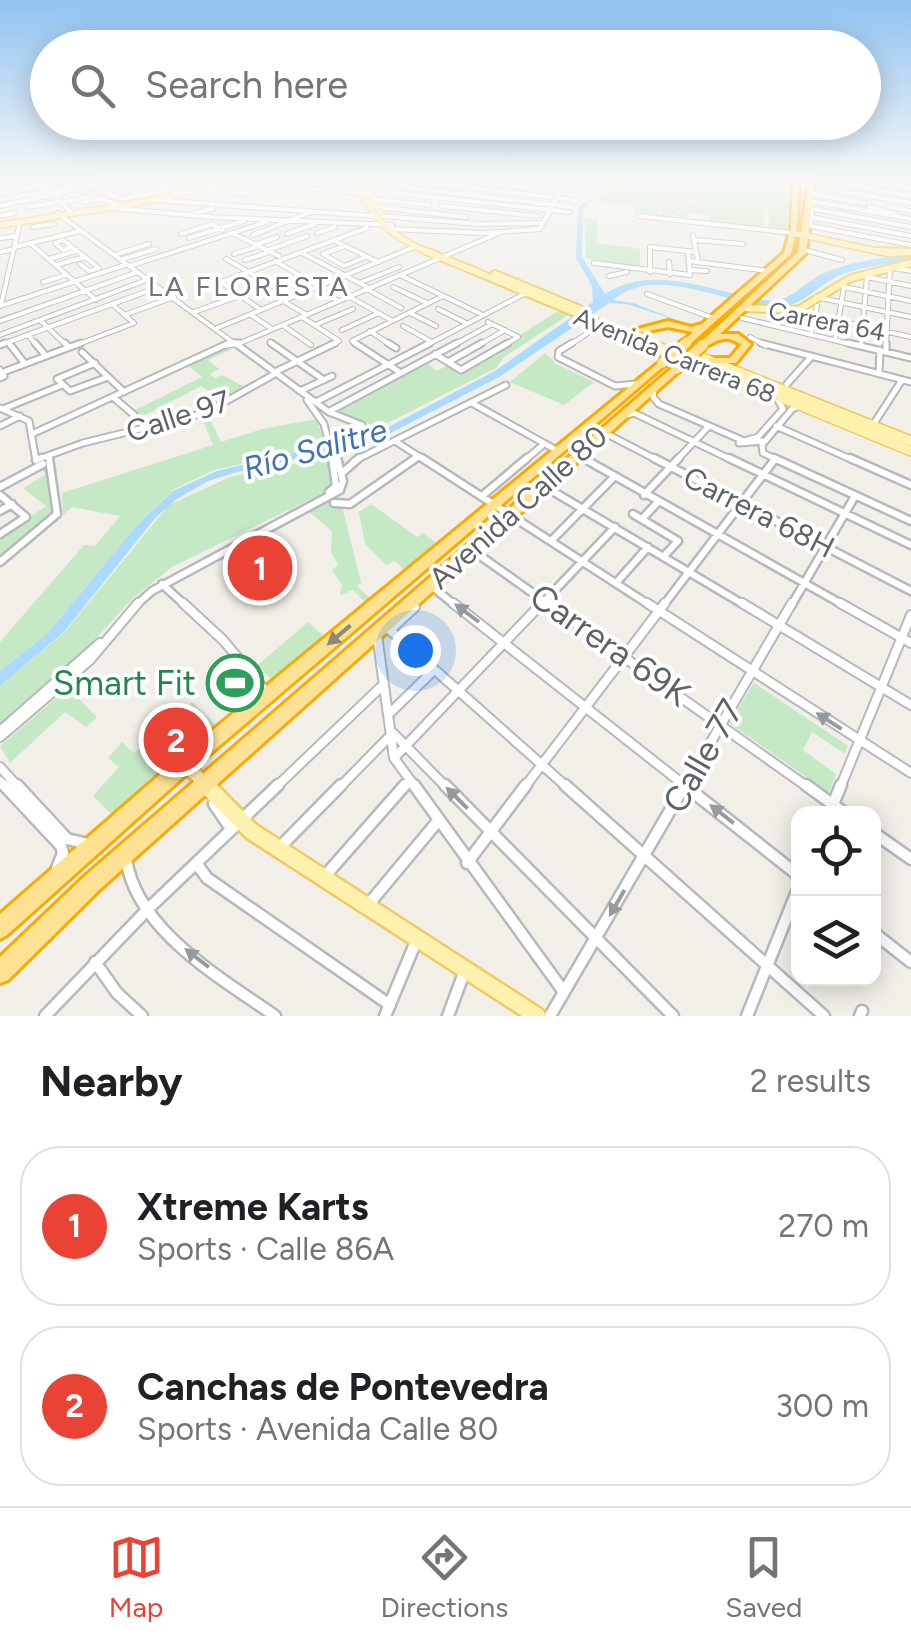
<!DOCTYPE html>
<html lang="en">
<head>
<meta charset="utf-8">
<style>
  :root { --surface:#fff; --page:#f6f6f6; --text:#202124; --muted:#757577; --line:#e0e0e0; --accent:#ea4335 }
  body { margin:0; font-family:Figtree,sans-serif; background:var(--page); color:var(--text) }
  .controls { position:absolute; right:30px; bottom:30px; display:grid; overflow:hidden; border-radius:20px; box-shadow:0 5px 25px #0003 }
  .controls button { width:90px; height:90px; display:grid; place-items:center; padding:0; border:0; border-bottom:2px solid var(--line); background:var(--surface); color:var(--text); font:50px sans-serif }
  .you { position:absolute; left:415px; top:650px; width:35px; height:35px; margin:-25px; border:8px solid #fff; border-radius:50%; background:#1a73e8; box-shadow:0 0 0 15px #1a73e833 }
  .badge { display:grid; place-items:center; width:65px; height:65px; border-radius:50%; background:var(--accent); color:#fff; font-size:32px; font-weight:700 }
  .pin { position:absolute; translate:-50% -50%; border:5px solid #fff; box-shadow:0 2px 10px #0006 }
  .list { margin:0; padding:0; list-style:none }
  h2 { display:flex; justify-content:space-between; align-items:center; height:130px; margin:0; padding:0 40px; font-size:42px }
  h2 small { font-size:32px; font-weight:400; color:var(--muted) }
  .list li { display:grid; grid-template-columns:65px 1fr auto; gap:30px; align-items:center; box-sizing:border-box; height:160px; margin:0 20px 20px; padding:0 20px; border:2px solid var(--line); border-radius:40px }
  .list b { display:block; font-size:38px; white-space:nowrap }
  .list p { margin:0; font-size:32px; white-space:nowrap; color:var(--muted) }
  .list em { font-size:32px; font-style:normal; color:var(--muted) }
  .icon { flex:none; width:55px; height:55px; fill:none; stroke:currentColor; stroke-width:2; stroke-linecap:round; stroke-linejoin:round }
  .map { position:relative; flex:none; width:911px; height:1016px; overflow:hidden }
  .search { position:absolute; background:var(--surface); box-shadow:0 5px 25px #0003; left:30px; right:30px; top:30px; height:110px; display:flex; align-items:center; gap:25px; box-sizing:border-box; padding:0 35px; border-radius:55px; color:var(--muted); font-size:38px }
  .sheet { height:490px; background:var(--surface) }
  nav { display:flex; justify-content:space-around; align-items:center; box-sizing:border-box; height:140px; border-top:2px solid var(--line); background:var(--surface); font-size:28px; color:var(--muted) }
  nav a { display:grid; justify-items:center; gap:5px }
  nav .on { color:var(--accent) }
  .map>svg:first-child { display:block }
</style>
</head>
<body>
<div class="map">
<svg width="911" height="1016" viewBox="0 0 911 1016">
  <rect width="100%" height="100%" fill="#f1efe8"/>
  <path fill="#c5e8c5" d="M621,180h115l-13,5 17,-4 48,11 -1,38 -19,-4 2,-11 -4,-8 -4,21 -53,-5v-8l-21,-2 -2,6 -13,-2 36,-26 -40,26 -8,-1 1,-6 18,-12 -21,12 -1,6 -44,-7 19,3 2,-8h-32l-3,-7z
    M585,218l12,1 1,24 42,6v18l-54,-9z
    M558,311l10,4 -64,42 -8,11 -140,71 -17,3 32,-17 -37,-15 92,-49 11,10 11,-6 15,6z
    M226,347l7,2 -25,11 11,9 -9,5 5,4 7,-3 27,14 -24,13 -24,-16 -60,31 -8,-6 69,-34 -14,-12z
    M545,353l11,11 38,18 -30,23 -54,-23z
    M208,415l13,27 41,-13 55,-10 8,27 -111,24 -40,19 -36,35 -91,110 -47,37v-29l84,-97 11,1 25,-30 -48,-9 -9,8 -1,-22 151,-48 -10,-25z
    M328,457l6,26 -5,7 -157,77 -40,32 -67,73 -65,53v-39l64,-53 105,-128 61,-28z
    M48,465l7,46 -55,46v-20l46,-31 -23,-18 23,-14 -7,-7z
    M328,501l15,9 18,73 -4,3 14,13 -5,4 -13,-13 -13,5 2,-10 -10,-15 6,-5 -7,-13 1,-21 -23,-19z
    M371,504l46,33 6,-4 13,10 -30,28 -11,-10 -9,4 -21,-21 -6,-32z
    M308,622l17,15 -52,44 -15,-16z
    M754,683l94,63 -3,8 -33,-22 -9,18 33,24 -7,19 -100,-70z
    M68,688l29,29 -11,10 -21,-15 -55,51 -10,-17z
    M192,702l26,25 -106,88 -19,-19 26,-29 -11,-9 14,-16 12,11z"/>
  <path fill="#aadaff" d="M611,180h4l-32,29 -1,48 23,37c53,-34 115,3 171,7 19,-4 30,-20 48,-28 27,-12 58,-15 87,-19v7c-23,3 -46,5 -68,13 -25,9 -40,34 -67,33 -52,-2 -118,-44 -163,-7l20,3 49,19 -55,-18 -18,-1 -110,74 -126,65 -136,30 -29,9 -31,18 -21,18 -92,115 -64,54v-15l47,-37 91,-110 35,-33 44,-20 158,-37 120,-63 98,-69 -1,-16 -16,-28 2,-50z"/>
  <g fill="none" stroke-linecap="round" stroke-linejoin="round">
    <g stroke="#b5b8bc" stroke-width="6">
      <path id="minor-far4" d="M145,180l27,11
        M342,180l229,27
        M400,180l177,20
        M457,180l71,8
        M509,180l81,12
        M586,180l16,3
        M857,180l54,9
        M896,180l15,2
        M29,182l22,11 19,18
        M111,182l30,13
        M233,182l137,12
        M830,182l81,14
        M0,186l38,-6
        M40,186l22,-4
        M169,187l26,-7
        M94,188l28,11 47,-9
        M821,188l90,15
        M201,190l49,4
        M15,191l23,-5
        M50,191l23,-5
        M588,193l18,-13
        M404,194l165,18
        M812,194l52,9
        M18,197l28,-6
        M372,199l57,6
        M0,200l8,-2
        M155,200l219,16
        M84,202l19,-3 13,5
        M61,203l35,-8
        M0,206l119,-26
        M442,206l95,10
        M29,207l30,-5
        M376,207l90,10
        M869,207l27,7
        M888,207l23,4
        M112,208l98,9 182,8
        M809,208l102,19
        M57,213l181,133
        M195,213l18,-4
        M0,216l14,-3
        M383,216l96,8 63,-1
        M639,216l154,17
        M811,217l100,19
        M911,219l-99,-18 -1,25 100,19
        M33,227l21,-3
        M389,229l96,4 55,-4 22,-42
        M232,233l47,23
        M317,233l18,-6
        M181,234l31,-10 10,6
        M287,234l28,-10
        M253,235l58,-23
        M693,235l5,26
        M0,238l17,-2
        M189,238l55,-17
        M63,240l9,7 -9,3 -8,-7z
        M694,240l49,4
        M335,241l43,21
        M31,244l65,56
        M255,245l22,-8
        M15,247l65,-16
        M72,247l27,21
        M804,250l38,10
        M266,251l41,-15
        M0,252l14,-3
        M302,253l67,35
        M117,254l32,-10
        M234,254l22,-7
        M323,254l21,12 22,-9
        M323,254l22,-8
        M49,259l27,-8
        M123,259l33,-10
        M226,259l65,38
        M245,260l22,-7
        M275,261l43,25
        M689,261l79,10
        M669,262l1,12
        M594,263l96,12 -2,-24
        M80,264l9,7 10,-3
        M56,265l29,-8
        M130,266l136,-44
        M690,270l17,1
        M650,272v-25l46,5
        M400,275l81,39
        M609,276l18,-4
        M43,282l23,-7
        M359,283l40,-16
        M393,287l34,16
        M317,288l21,13
        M367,289l34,19
        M647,294l66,24
        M350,297l41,23
        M816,297l95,20
        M285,302l22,13
        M1,305l19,-83
        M0,306l125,-41
        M438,309l28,14
        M261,310l-40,-28 146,-54
        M795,311l116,26
        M194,312l45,-16
        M410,313l26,13
        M127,314l47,-17
        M251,315l21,14
        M302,317l37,24 -9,5
        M742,318l116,28
        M40,320l27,26
        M0,321l135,-48
        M488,322l30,15
        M315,325l38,-16
        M284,326l27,19
        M403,326l27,15
        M217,328l197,-81
        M342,330l37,-17
        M370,331l22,15
        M811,334l6,-28
        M0,335l149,-56
        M28,335l9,11
        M750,337l16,9
        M835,340l9,-53 67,14
        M8,342l3,4
        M270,342l5,4
        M0,345l156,-57
        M861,345l6,-68 44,9
        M74,346l60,-23 -22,-19
        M224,346l14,-2 261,-111
        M359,346l-7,-5 91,-45
        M425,346l99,-52
        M452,346l40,-22
        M477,346l28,-16
        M503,346l15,-9
        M568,346l26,-17 13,-2
        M886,346l4,-79 21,4"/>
    </g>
    <g stroke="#b5b8bc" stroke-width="9">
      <path id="minor-far3" d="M9,343l16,21
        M35,343l11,13
        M65,343l4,4
        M229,343h11
        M235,343l94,69 33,13 -29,16 5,20
        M271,343l53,37
        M355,343l46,30
        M388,343l8,5
        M572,343l-13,8 -1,6 57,29 21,-2
        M761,343l150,39
        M848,343l63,15
        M0,345l5,-2
        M82,352l42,40
        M886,352v-9
        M435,354l26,16 47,-27
        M448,362l34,-19
        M95,363l-38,16 13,12 38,-14
        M0,370l4,6 -4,2
        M6,371l75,-28
        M275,372l60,-29
        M879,374l1,-24
        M787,384l24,-27
        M654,390l-1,7 6,7 85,37 14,-4 25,-28 -7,-13
        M300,391l32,-15
        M113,397l35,30
        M307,400l17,24 9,37
        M316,402l114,-59
        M472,403l84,47
        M0,408l29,13 7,40
        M3,409l59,-24
        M330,411l127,-68
        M628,415l6,-2 100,48
        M873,425l29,-45
        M0,426l20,-10
        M776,426l79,35
        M32,434l197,-91
        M607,434l52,27
        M395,441l31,20
        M739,443l26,-2
        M577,455l10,6
        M36,460l47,-17 122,-30 68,-38
        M354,461l152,-76
        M412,461l7,-5
        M524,461l20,-17
        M676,461l32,-34
        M780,461l-17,-8 -1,-8 30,-36 7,-3"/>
    </g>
    <g stroke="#b5b8bc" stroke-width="11">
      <path id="minor-far2" d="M422,458l229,148
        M583,458l262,148
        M654,458l257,133
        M729,458l182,87
        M774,458l137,63
        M850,458l61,27
        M36,460l5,-2
        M341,474l18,-16
        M0,487l43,-23
        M543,491l6,-2 197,117
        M329,492l7,-6 -4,-28
        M0,495l26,22 -26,17
        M644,495l35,-37
        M482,496l45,-38
        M334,503l16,1 66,-46
        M0,511l12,-7
        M633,514l45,27 -14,15
        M642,519l15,-16
        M551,541l62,-63
        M472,550l79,56
        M0,562l57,-48 -8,-56
        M616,583l32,-36
        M162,584l24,22
        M435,589l21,17
        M135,606l17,-15 188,-101 3,-9 -6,-23
        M540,606l75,-79
        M663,606l112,-147
        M791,606l64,-110"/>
    </g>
    <g stroke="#b5b8bc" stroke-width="12">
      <path id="minor-far1" d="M183,603l40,37 45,54
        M453,603l235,185
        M547,603l262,185
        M647,603l264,170
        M742,603l169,102
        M840,603l71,40
        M415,607l-25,23 178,158
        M377,635l17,123 22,30
        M389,714l45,-44
        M0,731l100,-88
        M393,733l54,55
        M0,737l90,-77 48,-57
        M395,757l147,-154
        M0,767l19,21
        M0,781l7,7
        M275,788l109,-104
        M339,788l53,-54
        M403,788l7,-8
        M524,788l141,-185
        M684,788l108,-185
        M840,788l71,-173"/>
    </g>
    <g stroke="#b5b8bc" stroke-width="15">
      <path id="minor" d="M4,785l57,61 2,7 -6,15
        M17,785l50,54 21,5
        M414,785l150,207
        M445,785l228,231
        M565,785l259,231
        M684,785l114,90
        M806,785l40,29
        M214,804l17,25
        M829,814l12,-29
        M874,833l37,26
        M281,846l60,-61
        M126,859c11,72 94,118 149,157
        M196,863l11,15 183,127
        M467,863l59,-78
        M324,877l81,-92
        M368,905l70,-84
        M874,933l37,29
        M95,962l22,31 25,23
        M45,1016l103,-107 130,-124
        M385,1016l32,-77
        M448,1016l17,-46
        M550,1016l135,-231
        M747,1016l51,-127
        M860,1016l2,-5"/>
    </g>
    <g stroke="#f2c960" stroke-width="8">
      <path id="major-far4" d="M360,180c6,39 38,60 72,74
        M368,180l4,20 11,16
        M0,225l139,-22 100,-23
        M793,233l97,21
        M891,254l20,-2"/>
    </g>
    <g stroke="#f2c960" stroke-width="10">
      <path id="major-far3" d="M426,251l229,95
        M878,251l33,1
        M495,274l85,35
        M743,308l55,2 53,-32 60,-15"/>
    </g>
    <g stroke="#f2c960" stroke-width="12">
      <path id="major-far2" d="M649,343l262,108
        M703,358l208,83"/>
    </g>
    <g stroke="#f2c960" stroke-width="18">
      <path id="major-far1" d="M185,764l24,24"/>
    </g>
    <g stroke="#f2c960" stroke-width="21">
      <path id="major" d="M206,785l45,46 286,185"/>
    </g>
    <g stroke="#f9ab00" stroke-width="6">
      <path id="highway" d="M793,180h6l-2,47 -6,27 -101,90 -8,-2 11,-10 -25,-5 -34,7v-4l34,-9 23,6 11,-3 82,-71 7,-26z
        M809,180h6l-9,73 -86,81h18l13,10 -15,19h-28l-2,-2 5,-3h19l11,-13c-16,-12 -24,-4 -38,3l-3,-1v-4l98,-91z
        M662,360l3,1v4l-474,405 -184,165 -7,4v-25l179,-156z
        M676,366l3,1v4l-580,519 -91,90 -8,3v-26l85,-81 588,-509z"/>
    </g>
    <use href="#minor-far4" stroke="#fff" stroke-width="4"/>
    <use href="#minor-far3" stroke="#fff" stroke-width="5"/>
    <use href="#minor-far2" stroke="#fff" stroke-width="6"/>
    <use href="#minor-far1" stroke="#fff" stroke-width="8"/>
    <use href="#minor" stroke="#fff" stroke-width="10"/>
    <use href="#major-far4" stroke="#fff2af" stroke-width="5"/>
    <use href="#major-far3" stroke="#fff2af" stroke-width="6"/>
    <use href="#major-far2" stroke="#fff2af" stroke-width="9"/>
    <use href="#major-far1" stroke="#fff2af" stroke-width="12"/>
    <use href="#major" stroke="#fff2af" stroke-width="16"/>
    <use href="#highway" fill="#fde293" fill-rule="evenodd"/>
    <g stroke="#f9ab00" stroke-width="12" stroke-linecap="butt">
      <path id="highway-bridge-far1" d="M683,346l4,-4"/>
    </g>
    <g stroke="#f9ab00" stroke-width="14" stroke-linecap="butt">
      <path id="highway-bridge" d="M662,363l24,-20
        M676,369l27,-24"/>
    </g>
    <use href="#highway-bridge-far1" stroke="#fde293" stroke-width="9"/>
    <use href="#highway-bridge" stroke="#fde293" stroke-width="10"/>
  </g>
  <defs><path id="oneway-solid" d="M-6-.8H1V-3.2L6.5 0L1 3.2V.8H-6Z" transform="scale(2.5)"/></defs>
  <g fill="#979a9d">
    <use href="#oneway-solid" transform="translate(467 613) rotate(-143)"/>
    <use href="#oneway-solid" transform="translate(829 721) rotate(-147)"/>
    <use href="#oneway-solid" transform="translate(457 798) rotate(-135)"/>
    <use href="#oneway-solid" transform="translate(722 814) rotate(-142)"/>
    <use href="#oneway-solid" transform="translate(617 903) rotate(120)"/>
    <use href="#oneway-solid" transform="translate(197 958) rotate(-142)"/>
  </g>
  <use fill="#8e8975" href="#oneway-solid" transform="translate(339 635) rotate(140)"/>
  <linearGradient id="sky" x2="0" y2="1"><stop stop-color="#8fc3f1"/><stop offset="0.56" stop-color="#f9f8f5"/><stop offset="1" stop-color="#f9f8f5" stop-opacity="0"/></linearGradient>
  <rect width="911" height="322" fill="url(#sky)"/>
  <defs>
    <g id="stadium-ring" transform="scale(2.875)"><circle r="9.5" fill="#fff" stroke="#2e9e5b" stroke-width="1.5"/><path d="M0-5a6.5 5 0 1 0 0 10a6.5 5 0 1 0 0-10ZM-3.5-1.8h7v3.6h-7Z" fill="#2e9e5b"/></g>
  </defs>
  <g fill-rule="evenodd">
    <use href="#stadium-ring" x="235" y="683"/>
  </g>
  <g text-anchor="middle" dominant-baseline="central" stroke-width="8" stroke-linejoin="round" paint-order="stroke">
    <g font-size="25" fill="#5f6368" stroke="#fff">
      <text transform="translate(827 321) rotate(11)">Carrera 64</text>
      <text transform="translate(675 355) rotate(22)">Avenida Carrera 68</text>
    </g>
    <g font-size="28" letter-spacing="2.5" fill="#70757a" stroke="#fff">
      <text x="249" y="286">LA FLORESTA</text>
    </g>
    <g font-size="30" fill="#5f6368" stroke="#fff">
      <text transform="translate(178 416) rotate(-18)">Calle 97</text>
      <text transform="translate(518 507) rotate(-42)">Avenida Calle 80</text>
      <text transform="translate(759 512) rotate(27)">Carrera 68H</text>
    </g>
    <g font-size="32" font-style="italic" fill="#4174aa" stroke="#fff">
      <text transform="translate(315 449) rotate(-16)">Río Salitre</text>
    </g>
    <g font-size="35" fill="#5f6368" stroke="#fff">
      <text transform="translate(610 645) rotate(35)">Carrera 69K</text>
      <text transform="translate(703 756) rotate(-60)">Calle 77</text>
    </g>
    <g font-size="35" fill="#27864d" stroke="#fff" text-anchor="end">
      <text x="196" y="683">Smart Fit</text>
    </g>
  </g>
</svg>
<div class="controls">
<button><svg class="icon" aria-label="locate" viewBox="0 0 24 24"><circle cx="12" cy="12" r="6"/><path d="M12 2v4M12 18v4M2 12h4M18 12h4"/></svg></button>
<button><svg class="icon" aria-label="layers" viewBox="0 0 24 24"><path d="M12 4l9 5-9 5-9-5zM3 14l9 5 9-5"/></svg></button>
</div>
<div class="you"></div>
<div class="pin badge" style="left:260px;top:568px">1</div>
<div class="pin badge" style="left:176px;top:740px">2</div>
<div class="search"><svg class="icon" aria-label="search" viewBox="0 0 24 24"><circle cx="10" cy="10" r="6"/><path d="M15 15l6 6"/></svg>Search here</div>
</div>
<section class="sheet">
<h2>Nearby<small>2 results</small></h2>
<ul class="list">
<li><span class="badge">1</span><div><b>Xtreme Karts</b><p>Sports · Calle 86A</p></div><em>270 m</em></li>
<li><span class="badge">2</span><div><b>Canchas de Pontevedra</b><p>Sports · Avenida Calle 80</p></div><em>300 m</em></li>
</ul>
</section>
<nav>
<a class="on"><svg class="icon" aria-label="map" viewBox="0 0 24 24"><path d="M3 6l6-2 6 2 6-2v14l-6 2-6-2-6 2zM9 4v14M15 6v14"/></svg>Map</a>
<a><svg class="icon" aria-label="directions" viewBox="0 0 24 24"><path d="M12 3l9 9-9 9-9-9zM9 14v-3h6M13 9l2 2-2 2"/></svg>Directions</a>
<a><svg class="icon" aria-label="saved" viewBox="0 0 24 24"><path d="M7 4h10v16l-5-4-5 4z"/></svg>Saved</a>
</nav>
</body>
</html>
